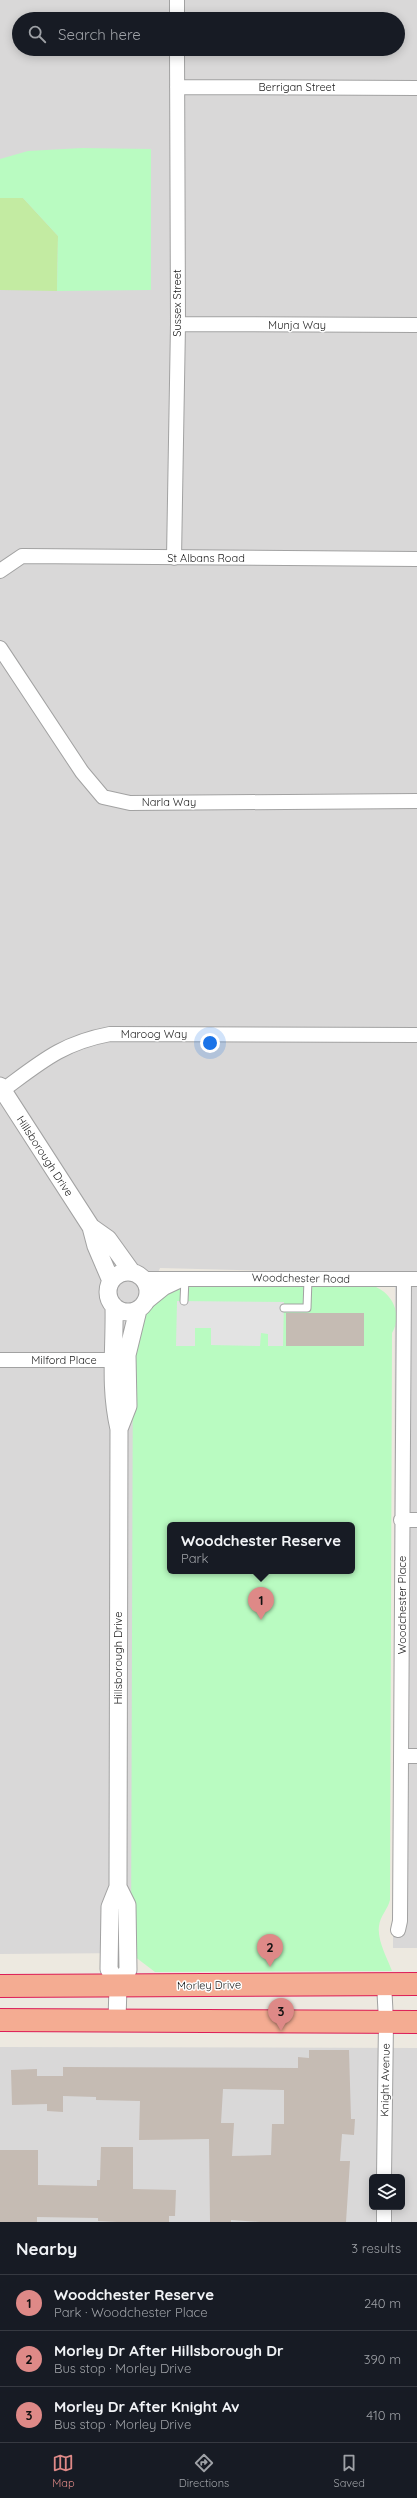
<!DOCTYPE html>
<html lang="en">
<head>
<meta charset="utf-8">
<style>
  :root { --surface:#171b24; --page:#242831; --text:#f1f3f6; --muted:#9ea1a6; --line:#363941; --accent:#de8987 }
  body { margin:0; font-family:Quicksand,sans-serif; background:var(--page); color:var(--text) }
  .controls { position:absolute; right:12px; bottom:12px; display:grid; overflow:hidden; border-radius:6px; box-shadow:0 2px 10px #0003 }
  .controls button { width:36px; height:36px; display:grid; place-items:center; padding:0; border:0; border-bottom:1px solid var(--line); background:var(--surface); color:var(--text); font:20px sans-serif }
  .you { position:absolute; left:210px; top:1043px; width:14px; height:14px; margin:-10px; border:3px solid #fff; border-radius:50%; background:#1a73e8; box-shadow:0 0 0 6px #1a73e833 }
  .badge { display:grid; place-items:center; width:26px; height:26px; border-radius:50%; background:var(--accent); color:#111; font-size:13px; font-weight:700 }
  .pin { position:absolute; translate:-50% -33px; filter:drop-shadow(0 1px 2px #0008) }
  .pin::after { content:''; position:absolute; top:21px; width:14px; height:12px; background:inherit; clip-path:polygon(0 0,100% 0,50% 100%) }
  .popup { position:absolute; left:167px; top:1522px; width:188px; height:52px; box-sizing:border-box; display:grid; place-content:center; border-radius:6px; background:var(--surface); filter:drop-shadow(0 1px 3px #0005); font-size:13px; white-space:nowrap; color:var(--muted) }
  .popup b { font-size:15px; color:var(--text) }
  .popup::after { content:''; position:absolute; left:50%; top:100%; margin-left:-8px; border:8px solid transparent; border-top-color:var(--surface) }
  .list { margin:0; padding:0; list-style:none }
  h2 { display:flex; justify-content:space-between; align-items:center; height:52px; margin:0; padding:0 16px; font-size:17px }
  h2 small { font-size:13px; font-weight:400; color:var(--muted) }
  .list li { display:grid; grid-template-columns:26px 1fr auto; gap:12px; align-items:center; box-sizing:border-box; height:56px; padding:0 16px; border-top:1px solid var(--line) }
  .list b { display:block; font-size:15px; white-space:nowrap }
  .list p { margin:0; font-size:13px; white-space:nowrap; color:var(--muted) }
  .list em { font-size:13px; font-style:normal; color:var(--muted) }
  .icon { flex:none; width:22px; height:22px; fill:none; stroke:currentColor; stroke-width:2; stroke-linecap:round; stroke-linejoin:round }
  .map { position:relative; flex:none; width:417px; height:2222px; overflow:hidden }
  .search { position:absolute; background:var(--surface); box-shadow:0 2px 10px #0003; left:12px; right:12px; top:12px; height:44px; display:flex; align-items:center; gap:10px; box-sizing:border-box; padding:0 14px; border-radius:22px; color:var(--muted); font-size:15px }
  .sheet { height:220px; background:var(--surface) }
  nav { display:flex; justify-content:space-around; align-items:center; box-sizing:border-box; height:56px; border-top:1px solid var(--line); background:var(--surface); font-size:11px; color:var(--muted) }
  nav a { display:grid; justify-items:center; gap:2px }
  nav .on { color:var(--accent) }
  .map>svg:first-child { display:block }
</style>
</head>
<body>
<div class="map">
<svg width="417" height="2222" viewBox="0 0 417 2222">
  <rect width="100%" height="100%" fill="#ede9e0"/>
  <path fill="#d9d8d8" fill-rule="evenodd" d="M0,0h417v1948h-24l2,-674 -235,-6 -23,54 -3,631 -134,1zM19,19h379v30h-379z
    M0,2047l417,1v174h-417zM372,2177h30v30h-30z"/>
  <path fill="#c3eba2" d="M0,198h23l35,38 -1,55 -57,-1z"/>
  <path fill="#b9fbc1" fill-rule="evenodd" d="M82,148l69,1v141l-94,1 1,-55 -35,-38h-23v-39l28,-8z
    M208,1284l168,3c18,8 26,29 16,46l-2,567c-2,9 -10,16 -11,26 -2,14 8,32 13,45l-237,1 -21,-16 -3,-13 2,-602 4,-21 14,-17 20,-13zM170,1525h182v46h-182z"/>
  <path fill="#e3e3e3" d="M177,1301l107,1 -1,44h-15v-12l-7,-1 -1,13 -49,-1v-17h-16v18h-19z"/>
  <path fill="#c5bbb3" fill-rule="evenodd" d="M286,1313h78v33h-78z
    M309,2050h40l2,69h4l-1,16 -12,-1 -2,27h10l-4,61h-86l-29,-2v2h-21l-1,-83 -70,1 1,-39 -44,-1v-3l-33,-1v16l-16,-1v-7l-35,1 -1,-35 26,-1v7h26v-9l235,1v-11l11,1zM223,2089l61,1v34h-12l-1,31 -39,1 2,-33h-13z
    M101,2147h32v42l43,1 -1,26h-6v6h-52l-19,-1v-3l-61,-1v5h-37v-72h38v35l59,1v-6h3z"/>
  <g fill="none" stroke-linecap="round" stroke-linejoin="round">
    <g stroke="#a2a2a2" stroke-width="9">
      <path id="service" d="M184,1301l1,-23
        M284,1308h23l1,-29"/>
    </g>
    <g stroke="#a2a2a2" stroke-width="16">
      <path id="minor" d="M177,19v-19
        M177,87l240,1
        M178,324l239,1
        M174,558l4,-234 -1,-275
        M0,571l22,-15 395,3
        M0,648l82,124 21,25 27,6 287,-2
        M3,1090c38,-28 59,-47 107,-56l307,1
        M144,1279h273
        M143,1305l21,-17 17,-8
        M0,1360h124
        M401,1520h16
        M402,1756h15
        M398,1930l2,-9 4,-642
        M384,1983l2,38 -2,156
        M384,2222v-15"/>
    </g>
    <g stroke="#a2a2a2" stroke-width="19">
      <path id="tertiary" d="M0,1086l91,141 5,19 15,35
        M91,1227l17,12 23,32
        M108 1292a20 20 0 1 1 40 0a20 20 0 1 1-40 0Z
        M114,1306c1,44 -5,79 5,123l-1,458 -8,20 -1,62 9,17 -1,34
        M119,1429l9,-23 -1,-51 11,-45
        M118,1986l10,-16 -1,-65 -9,-18"/>
    </g>
    <g stroke="#dc1c57" stroke-width="24">
      <path id="trunk" d="M0,1986l417,-2
        M0,2020l417,2"/>
    </g>
    <use href="#service" stroke="#fff" stroke-width="7"/>
    <use href="#minor" stroke="#fff" stroke-width="14"/>
    <use href="#tertiary" stroke="#fff" stroke-width="17"/>
    <use href="#trunk" stroke="#f4ac92" stroke-width="22"/>
  </g>
  <g text-anchor="middle" dominant-baseline="central" stroke-width="3" stroke-linejoin="round" paint-order="stroke">
    <g font-size="11" fill="#1b1b1b" stroke="#fff">
      <text x="297" y="87">Berrigan Street</text>
      <text transform="translate(177 303) rotate(-90)">Sussex Street</text>
      <text x="297" y="325">Munja Way</text>
      <text x="206" y="558">St Albans Road</text>
      <text x="169" y="802">Narla Way</text>
      <text x="154" y="1034">Maroog Way</text>
      <text transform="translate(45 1156) rotate(57)">Hillsborough Drive</text>
      <text transform="translate(301 1278) rotate(1)">Woodchester Road</text>
      <text x="64" y="1360">Milford Place</text>
      <text transform="translate(402 1605) rotate(-90)">Woodchester Place</text>
      <text transform="translate(118 1658) rotate(-90)">Hillsborough Drive</text>
      <text transform="translate(209 1985) rotate(-1)">Morley Drive</text>
      <text transform="translate(385 2080) rotate(-89)">Knight Avenue</text>
    </g>
  </g>
</svg>
<div class="controls">
<button><svg class="icon" aria-label="layers" viewBox="0 0 24 24"><path d="M12 4l9 5-9 5-9-5zM3 14l9 5 9-5"/></svg></button>
</div>
<div class="you"></div>
<div class="pin badge" style="left:261px;top:1620px">1</div>
<div class="popup"><b>Woodchester Reserve</b>Park</div>
<div class="pin badge" style="left:270px;top:1967px">2</div>
<div class="pin badge" style="left:281px;top:2031px">3</div>
<div class="search"><svg class="icon" aria-label="search" viewBox="0 0 24 24"><circle cx="10" cy="10" r="6"/><path d="M15 15l6 6"/></svg>Search here</div>
</div>
<section class="sheet">
<h2>Nearby<small>3 results</small></h2>
<ul class="list">
<li><span class="badge">1</span><div><b>Woodchester Reserve</b><p>Park · Woodchester Place</p></div><em>240 m</em></li>
<li><span class="badge">2</span><div><b>Morley Dr After Hillsborough Dr</b><p>Bus stop · Morley Drive</p></div><em>390 m</em></li>
<li><span class="badge">3</span><div><b>Morley Dr After Knight Av</b><p>Bus stop · Morley Drive</p></div><em>410 m</em></li>
</ul>
</section>
<nav>
<a class="on"><svg class="icon" aria-label="map" viewBox="0 0 24 24"><path d="M3 6l6-2 6 2 6-2v14l-6 2-6-2-6 2zM9 4v14M15 6v14"/></svg>Map</a>
<a><svg class="icon" aria-label="directions" viewBox="0 0 24 24"><path d="M12 3l9 9-9 9-9-9zM9 14v-3h6M13 9l2 2-2 2"/></svg>Directions</a>
<a><svg class="icon" aria-label="saved" viewBox="0 0 24 24"><path d="M7 4h10v16l-5-4-5 4z"/></svg>Saved</a>
</nav>
</body>
</html>
